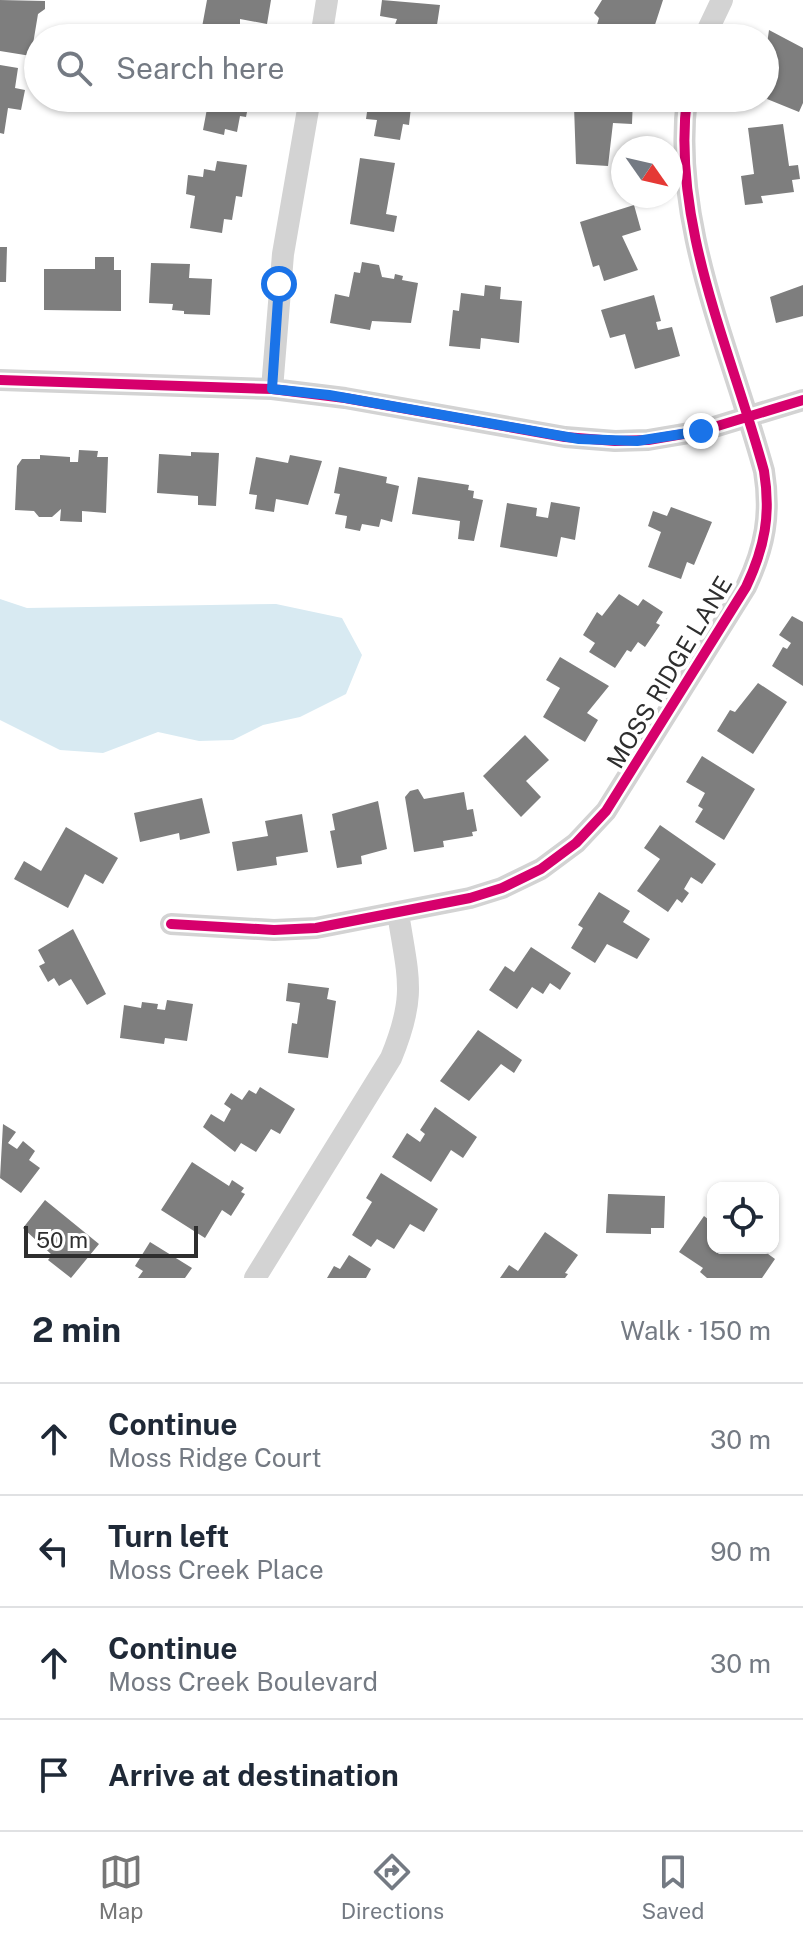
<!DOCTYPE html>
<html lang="en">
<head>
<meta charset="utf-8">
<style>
  :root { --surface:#fff; --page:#f2f2f3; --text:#1f2937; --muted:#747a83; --line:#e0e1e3; --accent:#777 }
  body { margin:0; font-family:"Public Sans",sans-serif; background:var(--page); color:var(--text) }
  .controls { position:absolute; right:24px; bottom:24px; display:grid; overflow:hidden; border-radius:16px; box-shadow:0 2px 6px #0004 }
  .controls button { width:72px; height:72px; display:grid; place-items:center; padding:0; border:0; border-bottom:2px solid var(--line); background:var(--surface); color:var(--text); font:40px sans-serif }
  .compass { position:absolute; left:611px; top:136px; width:72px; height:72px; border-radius:50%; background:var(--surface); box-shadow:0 2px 6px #0004; rotate:124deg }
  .scale { position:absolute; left:24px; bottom:20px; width:174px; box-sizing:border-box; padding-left:8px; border:4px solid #2e2e2e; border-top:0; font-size:22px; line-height:28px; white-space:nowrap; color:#2e2e2e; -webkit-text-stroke:6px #fff; paint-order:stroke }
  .stop { position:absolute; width:24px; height:24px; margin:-18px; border:6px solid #1a73e8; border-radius:50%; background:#fff }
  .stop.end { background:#1a73e8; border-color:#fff; box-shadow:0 2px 8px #0008 }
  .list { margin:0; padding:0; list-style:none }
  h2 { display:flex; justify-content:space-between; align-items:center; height:104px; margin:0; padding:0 32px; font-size:34px }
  h2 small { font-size:26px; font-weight:400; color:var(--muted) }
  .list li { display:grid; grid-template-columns:52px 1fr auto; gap:24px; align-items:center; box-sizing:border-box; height:112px; padding:0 32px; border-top:2px solid var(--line) }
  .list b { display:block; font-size:30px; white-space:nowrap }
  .list p { margin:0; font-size:26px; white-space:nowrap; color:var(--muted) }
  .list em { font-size:26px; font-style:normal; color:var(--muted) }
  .icon { flex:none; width:44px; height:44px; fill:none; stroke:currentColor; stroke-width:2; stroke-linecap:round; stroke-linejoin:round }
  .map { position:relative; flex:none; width:803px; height:1278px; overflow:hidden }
  .search { position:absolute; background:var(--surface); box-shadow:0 2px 6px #0004; left:24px; right:24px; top:24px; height:88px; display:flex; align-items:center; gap:20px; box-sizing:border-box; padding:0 28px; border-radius:44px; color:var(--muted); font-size:30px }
  .sheet { height:552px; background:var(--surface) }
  nav { display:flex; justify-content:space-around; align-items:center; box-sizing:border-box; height:112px; border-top:2px solid var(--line); background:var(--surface); font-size:22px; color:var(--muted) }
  nav a { display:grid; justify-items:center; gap:4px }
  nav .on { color:var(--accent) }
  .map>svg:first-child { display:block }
</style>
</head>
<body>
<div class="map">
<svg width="803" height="1278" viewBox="0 0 803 1278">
  <rect width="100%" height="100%" fill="#fff"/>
  <path fill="#d8eaf2" d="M0,599l27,9 249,-4 66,14 20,37 -16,39 -46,23 -37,8 -30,15 -34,1 -41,-9 -55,21 -43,-3 -60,-30z"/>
  <path fill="#7e7e7e" d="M0,0l45,1v8l-7,5 -7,42 -31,-5z
    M207,0h64l-4,24 -27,-5v19h-40z
    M382,0l58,5 -5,33h-45l7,-19 -17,-3z
    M602,0h61l-12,37 -16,-6 -2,7h-40l6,-20 -5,-5z
    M769,30l34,18v55l-4,9 -32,-13 5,-11 -7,-6 12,-19 -12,-5z
    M0,65l18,3 -3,20 10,2 -4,20 -13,-2 -4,26 -4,-1z
    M209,98h49l-2,11 -8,-2 -2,10 -6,-1 -3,16 -12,-3 -1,6 -21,-5z
    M369,98h43l-3,27 -6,-1 -3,16 -26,-4 3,-16 -11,-1z
    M601,98h32l-1,26 -19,-1 -5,43 -32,-2 -2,-58 27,1z
    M783,124l6,42 9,-1 2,14 -8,1 2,12 -33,4 2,7 -18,2 -4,-29 13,-2 -6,-46z
    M360,158l35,5 -9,51 11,2 -3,16 -44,-8z
    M217,161l30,4 -5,32 -6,-1 -4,24 -8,-1 -2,14 -32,-5 5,-32 -9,-2 2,-19 15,2 1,-8 11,2z
    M634,205l7,25 -19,6 16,34 -34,11 -5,-16 -6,2 -13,-45z
    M0,247h7l-1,35h-6z
    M95,257h19v13h7v41l-77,-1v-41h51z
    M362,262l17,3 3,12 12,2 1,-5 8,2 -1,4 16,3 -7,40 -39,-2 -2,9 -40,-7 5,-29 14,3 5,-25 6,1z
    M151,263l39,1 -1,14 23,1 -2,36 -26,-1v-3l-12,-1 1,-6 -24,-1z
    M485,285l16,2 -1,12 22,2 -3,42 -38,-5 -1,11 -31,-3 4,-36 6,1 2,-18 23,3z
    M803,285v31l-27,7 -6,-26z
    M654,295l7,26 -5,1 2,8 14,-3 8,29 -45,13 -10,-35 -15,4 -9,-28z
    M79,450l19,1 -1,6h11l-2,56 -24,-2v11l-22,-1 1,-12 -9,8h-13l-5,-6 -19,-1 2,-44 5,-7h18v-4l30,2v5h8z
    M191,452l28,1 -3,53 -18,-1v-9l-41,-3 2,-39 32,2z
    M290,455l32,6 -14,44 -32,-6 -2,13 -19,-3 2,-14 -8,-1 7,-37 32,6z
    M339,467l48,10 -1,6 13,3 -7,36 -11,-3 -2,8 -17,-3 -2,7 -15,-3 2,-12 -12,-2 5,-20 -6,-1z
    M418,477l51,8 -1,5 6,1 -1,7 10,2 -9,41 -16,-2 2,-18 -48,-7z
    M551,502l29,5 -5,33 -14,-3 -4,20 -57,-10 7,-44 30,5 -1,8 12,2z
    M671,507l41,15 -18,43 -7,-3 -6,17 -33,-12 13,-35 -13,-6 5,-15 14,5z
    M619,594l19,12 5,-7 20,13 -7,11 4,2 -15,22 -7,-5 -7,10 -4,-2 -12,18 -26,-16 6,-9 -12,-8 14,-23 5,4z
    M792,616l11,6v64l-31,-20 11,-19 4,2 4,-6 -12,-8z
    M560,657l49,29 -22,27 11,7 -13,22 -42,-25 17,-29 -14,-8z
    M758,683l29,19 -34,52 -36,-23 13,-21 5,2z
    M525,735l24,25 -23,21 15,16 -20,20 -38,-41z
    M702,756l53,33 -31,51 -29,-18 8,-13 -5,-3 7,-13 -19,-11z
    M418,789l6,10 40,-7 3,18 6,-1 4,22 -5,1 1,4 -30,5 1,6 -30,5 -9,-55 5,-6z
    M202,798l8,35 -30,7 -1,-7 -39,9 -6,-29z
    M378,801l9,48 -26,7 1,8 -25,4 -7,-37 5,-1 -3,-16z
    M302,814l6,38 -32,5 1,8 -40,6 -5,-29 36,-6 -3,-15z
    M660,825l56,39 -14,20 -11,-7 -7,12 5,4 -7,10 -5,-4 -9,13 -31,-21 23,-32 -16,-11z
    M66,827l52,31 -15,26 -18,-10 -17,34 -54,-29 10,-18 17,10z
    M599,892l31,19 -7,11 27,17 -13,20 -30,-15 -12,19 -24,-15 12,-20 -5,-3z
    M73,929l33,65 -19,11 -16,-26 -12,7 -5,-8 -6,4 -9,-16 6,-3 -7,-13z
    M531,947l40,26 -11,17 -10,-7 -7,11 -11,-7 -15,22 -28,-19 16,-24 9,6z
    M288,983l41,5 -2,11 9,2 -8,57 -40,-5 4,-30 5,1 3,-21 -14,-2z
    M167,1000l26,4 -6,37 -22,-3 -1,6 -44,-6 4,-33 17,3 1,-6 16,2 -1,5 8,1z
    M478,1030l44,30 -8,13 -13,-9 -32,37 -29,-20z
    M260,1087l35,22 -15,25 -9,-5 -15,23 -15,-9 -6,9 -32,-25 8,-13 13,8 7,-13 -7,-5 7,-11 11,7 7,-10 7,4z
    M435,1107l42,30 -14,21 -12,-8 -20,32 -39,-25 15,-24 13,9 5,-8 -5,-4z
    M3,1124l13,8 -8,11 9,6 6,-8 12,10 -6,9 11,8 -19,25 -21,-15z
    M192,1162l37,24 3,-6 12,8 -3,4 4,2 -14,22 -9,-6 -17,28 -44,-28z
    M381,1173l57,36 -14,23 -14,-8 -16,25 -17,-10 -6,8 -19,-12 20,-33 -6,-4z
    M608,1194l57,2 -1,32h-13v6l-45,-1z
    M45,1200l54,44 -28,34 -23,-18 4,-5 -29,-27z
    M704,1216l9,7v25h47l15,11 -13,19h-55l-7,-6 3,-4 -24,-16z
    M545,1232l33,23 -13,18 3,1 -3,4h-65l9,-13 9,6z
    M150,1242l42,26 -7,10h-47l5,-7 -8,-5z
    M349,1255l22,14 -5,9h-39l7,-12 6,3z"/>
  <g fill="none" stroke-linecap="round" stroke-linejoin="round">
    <path stroke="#d3d3d3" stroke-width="22" d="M321,38l6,-38
      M704,38l18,-38
      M0,380l272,9 73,9 220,39 50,4 33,-1 53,-9 102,-31
      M272,389l11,-135 27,-156
      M171,924l103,6 42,-2 154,-30 32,-10 39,-19 35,-26 30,-32 140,-224c19,-40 25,-73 18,-116 -33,-121 -93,-247 -77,-373
      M255,1278l136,-220c26,-63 17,-80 7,-145"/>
    <g stroke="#fff" stroke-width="15">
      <path id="cycleway" d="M0,380l272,9 73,9 220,39 50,4 33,-1 53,-9 102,-31
        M171,924l103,6 42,-2 154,-30 32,-10 39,-19 35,-26 30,-32 140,-224c19,-40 25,-73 18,-116 -33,-121 -93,-247 -77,-373"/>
    </g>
    <use href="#cycleway" stroke="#d6006c" stroke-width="10"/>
  </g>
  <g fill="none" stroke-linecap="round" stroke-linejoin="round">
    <path stroke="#1a73e8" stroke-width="10" d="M279,284l-7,105 57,6 250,44 58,2 64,-10"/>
  </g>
  <g text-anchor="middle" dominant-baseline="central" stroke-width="8" stroke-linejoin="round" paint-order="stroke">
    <g font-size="24" fill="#2e2e2e" stroke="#fff">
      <text transform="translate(669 672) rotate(-59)">MOSS RIDGE LANE</text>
    </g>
  </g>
</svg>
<div class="controls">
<button><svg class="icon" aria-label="locate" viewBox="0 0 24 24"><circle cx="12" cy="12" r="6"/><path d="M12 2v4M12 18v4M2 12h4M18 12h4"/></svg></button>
</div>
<svg class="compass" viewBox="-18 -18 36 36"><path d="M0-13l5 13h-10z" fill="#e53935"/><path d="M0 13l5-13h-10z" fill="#747a83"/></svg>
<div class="scale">50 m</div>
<div class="stop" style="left:279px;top:284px"></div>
<div class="stop end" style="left:701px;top:431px"></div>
<div class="search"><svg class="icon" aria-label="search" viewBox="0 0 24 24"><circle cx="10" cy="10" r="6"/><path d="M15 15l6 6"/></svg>Search here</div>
</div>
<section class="sheet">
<h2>2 min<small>Walk · 150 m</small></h2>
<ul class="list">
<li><svg class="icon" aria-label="ahead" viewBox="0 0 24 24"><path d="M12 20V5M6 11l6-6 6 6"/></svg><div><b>Continue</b><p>Moss Ridge Court</p></div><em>30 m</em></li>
<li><svg class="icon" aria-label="left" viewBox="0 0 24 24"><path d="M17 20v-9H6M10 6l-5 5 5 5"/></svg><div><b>Turn left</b><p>Moss Creek Place</p></div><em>90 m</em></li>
<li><svg class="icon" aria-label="ahead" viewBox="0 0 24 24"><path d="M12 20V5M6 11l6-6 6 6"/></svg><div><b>Continue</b><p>Moss Creek Boulevard</p></div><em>30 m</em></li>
<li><svg class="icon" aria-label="arrive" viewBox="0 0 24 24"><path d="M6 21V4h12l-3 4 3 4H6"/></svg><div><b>Arrive at destination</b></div></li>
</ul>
</section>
<nav>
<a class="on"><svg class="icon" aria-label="map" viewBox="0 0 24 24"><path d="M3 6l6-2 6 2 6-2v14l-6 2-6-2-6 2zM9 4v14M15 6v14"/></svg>Map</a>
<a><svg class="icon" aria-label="directions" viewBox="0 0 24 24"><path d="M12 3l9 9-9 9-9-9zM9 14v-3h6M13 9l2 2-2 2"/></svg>Directions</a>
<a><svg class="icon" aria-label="saved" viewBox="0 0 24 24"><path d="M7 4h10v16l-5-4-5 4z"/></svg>Saved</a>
</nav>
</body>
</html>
